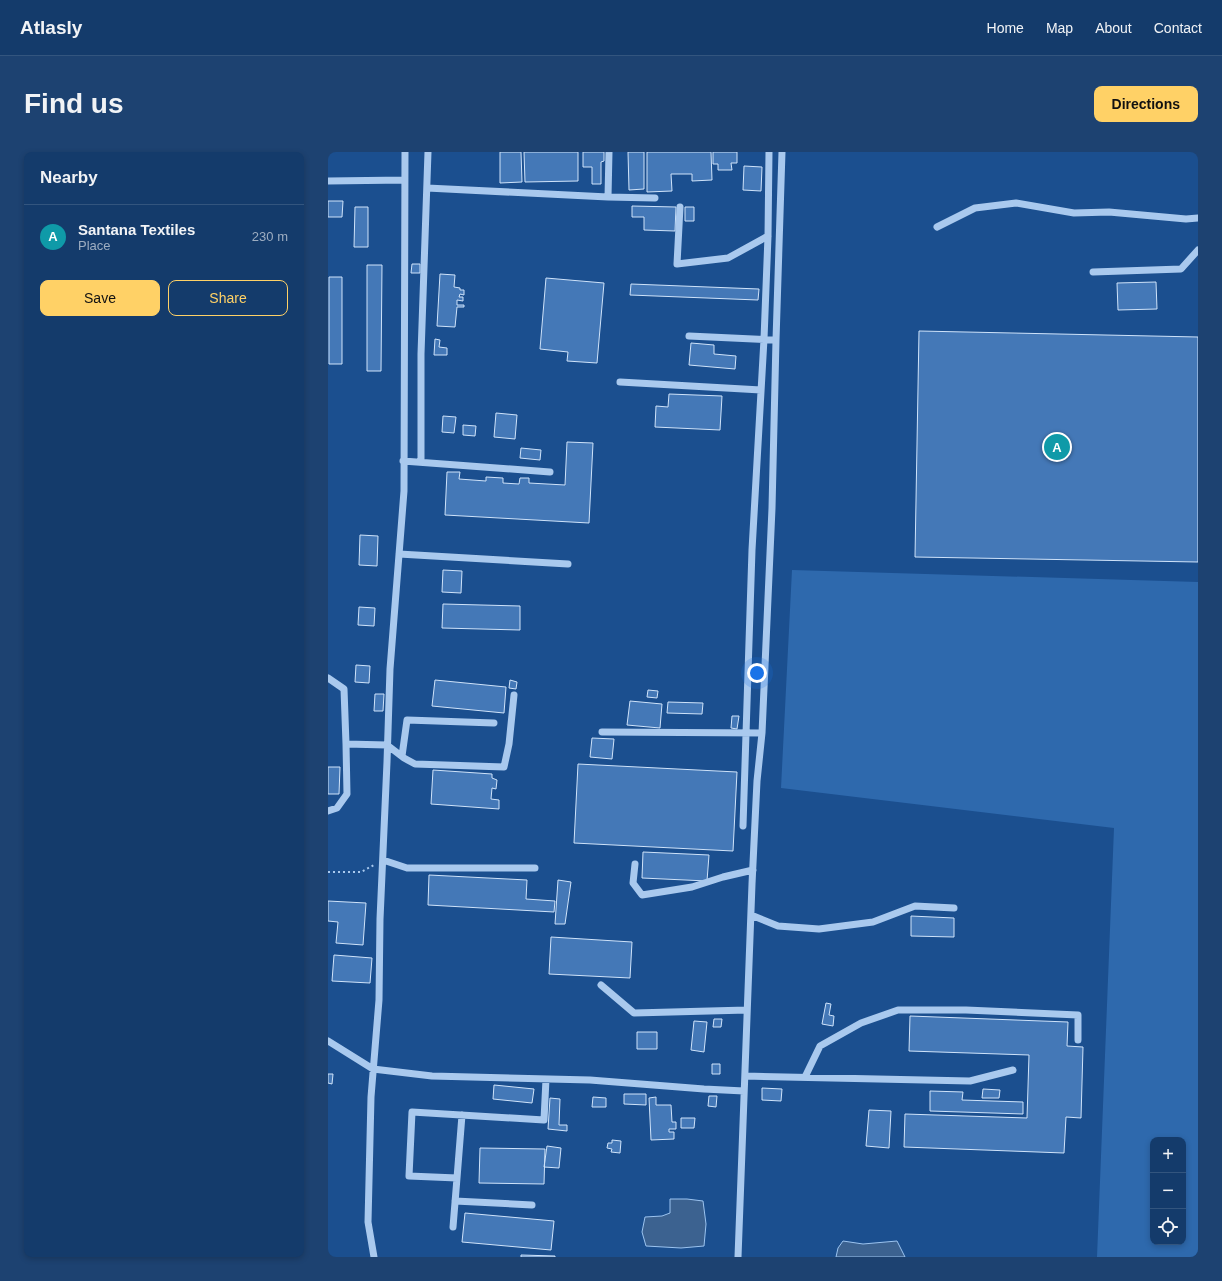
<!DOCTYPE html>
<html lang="en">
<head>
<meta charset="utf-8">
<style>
  :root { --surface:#143b6b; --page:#1d4271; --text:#f1f3f6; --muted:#9dadc1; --line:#33557e; --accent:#ffd166 }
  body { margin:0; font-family:Arial,sans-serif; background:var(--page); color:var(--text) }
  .controls { position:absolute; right:12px; bottom:12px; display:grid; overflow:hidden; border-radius:8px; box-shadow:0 2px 6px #0003 }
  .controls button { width:36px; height:36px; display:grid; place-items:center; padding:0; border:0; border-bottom:1px solid var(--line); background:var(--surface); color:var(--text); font:20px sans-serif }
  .you { position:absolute; left:429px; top:521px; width:14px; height:14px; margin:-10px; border:3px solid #fff; border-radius:50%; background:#1a73e8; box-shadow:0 0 0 6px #1a73e833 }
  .badge { display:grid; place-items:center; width:26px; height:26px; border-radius:50%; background:var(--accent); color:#fff; font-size:13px; font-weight:700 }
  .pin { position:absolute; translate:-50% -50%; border:2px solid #fff; box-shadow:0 1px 4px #0006 }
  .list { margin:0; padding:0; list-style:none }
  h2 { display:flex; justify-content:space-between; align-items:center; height:52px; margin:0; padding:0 16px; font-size:17px }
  h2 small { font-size:13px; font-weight:400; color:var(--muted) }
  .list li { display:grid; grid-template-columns:26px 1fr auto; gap:12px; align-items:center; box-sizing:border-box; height:64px; padding:0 16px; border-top:1px solid var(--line) }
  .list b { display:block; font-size:15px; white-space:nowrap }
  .list p { margin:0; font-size:13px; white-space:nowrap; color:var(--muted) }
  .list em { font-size:13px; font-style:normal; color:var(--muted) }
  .actions { display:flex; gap:8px; padding:12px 16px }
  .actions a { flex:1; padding:9px 0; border:1px solid var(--accent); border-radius:8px; text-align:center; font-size:14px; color:var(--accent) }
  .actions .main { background:var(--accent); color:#111 }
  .icon { flex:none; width:22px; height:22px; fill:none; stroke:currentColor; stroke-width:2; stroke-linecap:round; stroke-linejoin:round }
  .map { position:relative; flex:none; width:870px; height:1105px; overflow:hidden; border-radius:8px }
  header { display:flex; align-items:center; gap:24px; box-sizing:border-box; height:56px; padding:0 20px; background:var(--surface); border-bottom:1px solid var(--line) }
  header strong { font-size:19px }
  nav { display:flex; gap:22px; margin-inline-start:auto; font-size:14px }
  .intro { display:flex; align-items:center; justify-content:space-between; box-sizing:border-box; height:96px; padding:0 24px }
  h1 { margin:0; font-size:28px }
  .button { padding:10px 18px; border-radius:8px; background:var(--accent); color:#111; font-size:14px; font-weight:700 }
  main { display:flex; gap:24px; padding:0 24px }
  aside { flex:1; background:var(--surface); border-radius:8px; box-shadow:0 2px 6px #0003 }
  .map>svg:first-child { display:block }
</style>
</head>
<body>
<header>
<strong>Atlasly</strong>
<nav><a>Home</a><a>Map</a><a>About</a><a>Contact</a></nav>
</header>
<div class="intro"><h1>Find us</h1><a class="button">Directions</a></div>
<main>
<aside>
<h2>Nearby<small></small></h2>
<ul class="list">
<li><span class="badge" style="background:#0f9aa8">A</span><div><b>Santana Textiles</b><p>Place</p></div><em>230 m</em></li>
</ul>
<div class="actions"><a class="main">Save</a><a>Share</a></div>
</aside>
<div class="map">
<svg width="870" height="1105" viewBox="0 0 870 1105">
  <rect width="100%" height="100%" fill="#1b4f8f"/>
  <path fill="#2e69ad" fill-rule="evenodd" d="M464,418l406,12v675h-101l17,-429 -333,-40zM825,988h30v102h-30z"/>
  <path fill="#3c6290" stroke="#9cc4f0" d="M342,1047h17l16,2 3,23 -2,22 -23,2 -35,-2 -4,-14 3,-15 17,-1 8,-3z
    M515,1089l20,3 34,-3 8,16h-69l2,-9z"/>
  <path fill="#4478b7" stroke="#cfe3fa" d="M172,0h21l1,30 -22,1z
    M196,0h54v29l-53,1z
    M255,0h21v9l-3,1v22h-9v-17h-9z
    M300,0h16v37l-15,1z
    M319,0h64l1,28 -20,1v-7h-21l1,17 -25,1z
    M385,0h24v11h-6l1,7h-14v-6h-5z
    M416,14l18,1 -1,24 -18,-1z
    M0,49h15l-1,16h-14z
    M304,54l44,1 -1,24 -31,-1v-13h-12z
    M27,55h13v40h-14z
    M357,55h9v14h-9z
    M84,112h8v9h-9z
    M39,113h15l-1,106h-14z
    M112,122l15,1 -1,12 6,1v2h4v5l-4,-1 -1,3h4v4l-6,-1v5h7v2h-7l-2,20 -18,-1z
    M1,125h13v87h-13z
    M218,126l58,5 -7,80 -30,-2 1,-9 -28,-3z
    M828,130l1,27 -39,1 -1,-27z
    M303,132l128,5 -1,11 -128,-5z
    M591,179l279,6v225l-283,-5z
    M107,187l5,1 -1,7 8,1v7h-13z
    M363,191l23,2v9l22,2 -1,13 -46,-4z
    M341,242l53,2 -2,34 -65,-3 1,-21 12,1z
    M168,261l21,2 -2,24 -21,-2z
    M115,264l13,1 -2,16 -12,-1z
    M135,273l13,1 -1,10 -12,-1z
    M239,290l26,1 -4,80 -144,-8 2,-43h13l-1,7 27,2v-4l17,1v5l16,1 1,-6h9v5l36,2z
    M193,296l20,2 -1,10 -20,-2z
    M32,383l18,1 -1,30 -18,-1z
    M115,418l19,1 -1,22 -19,-1z
    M115,452l77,2v24l-78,-2z
    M31,455l16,1 -1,18 -16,-1z
    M28,513l14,1 -1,17 -14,-1z
    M107,528l71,7 -2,26 -72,-7z
    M182,528l7,2 -1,7 -7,-1z
    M320,538l10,1 -1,7 -10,-1z
    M47,542h9l-1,17h-9z
    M302,549l32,3 -2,24 -33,-3z
    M340,550l35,1 -1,11 -35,-1z
    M404,564h7l-2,13 -6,-1z
    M264,586l22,1 -2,20 -22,-2z
    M250,612l159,8 -4,79 -159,-8z
    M0,615h12l-1,27h-11z
    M105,618l59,4v4l5,2 -1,9 -4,-1 -1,11 8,1v9l-68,-5z
    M315,700l66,3 -2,26 -65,-3z
    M101,723l98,5 -1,19 29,2 -1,11 -126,-7z
    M230,728l13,2 -6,42h-10z
    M0,749l38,2 -3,42 -27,-2 2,-21 -10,-1z
    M583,764l43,2v19l-43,-1z
    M223,785l81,5 -2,36 -81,-4z
    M6,803l38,3 -2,25 -38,-2z
    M498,851l5,1 -2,11 5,1 -1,10 -11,-2z
    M582,864l158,6 -1,24 16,1 -2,71 -15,-1 -2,36 -160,-6 1,-33 122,4 2,-63 -120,-4z
    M386,867h8l-1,8h-8z
    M366,869l13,1 -3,30 -13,-2z
    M309,880h20v17h-20z
    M384,912h8v10h-8z
    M0,922h5l-1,10 -4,-1z
    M166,933l40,4 -2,14 -39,-4z
    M434,936l20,1 -1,12 -19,-1z
    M655,937l17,1 -1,8h-17z
    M602,939l33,1 -1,8 61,2v12l-93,-3z
    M296,942h22v11l-22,-1z
    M381,944h8l-1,11 -8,-1z
    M265,945l13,1v9h-14z
    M328,945v8h15l1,17h4v7h-7v3h5v7l-23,1 -2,-42z
    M222,946l10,1 -1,26h8v6l-19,-2z
    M541,958l22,1 -2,37 -23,-2z
    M353,966h14l-1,10h-13z
    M284,988l9,1 -1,12 -9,-1 1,-3 -5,-1 1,-5h4z
    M219,994l14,2 -2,20 -15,-1z
    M152,996l65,1 -1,35 -65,-1z
    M137,1061l89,8 -3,29 -89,-8z
    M193,1103l34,1v1h-34z"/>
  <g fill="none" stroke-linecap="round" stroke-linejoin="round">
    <path stroke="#a9c9ee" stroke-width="2" stroke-dasharray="2 3" stroke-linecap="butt" d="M0,720h33l13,-7"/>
    <path stroke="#a9c9ee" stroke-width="7" d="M281,0l-1,45 47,1
      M0,29l77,-1
      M99,36l181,9
      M352,55l-3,57 51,-6 40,-22
      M609,75l38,-19 41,-5 58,10 35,-1 77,7 12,-1
      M765,120l88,-3 17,-19
      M361,184l87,4
      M292,230l141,8
      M75,309l147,11
      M93,310v-108l7,-202
      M71,402l169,10
      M0,526l16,11 2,55
      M274,580l160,1
      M74,604l5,-36 87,3
      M0,659l9,-3 10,-14 -1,-50 41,1 17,13 11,6 89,3 5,-23 5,-49
      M415,674l9,-276 12,-211 4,-103 1,-84
      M55,708l24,8h128
      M307,712l-2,19 9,12 50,-8 31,-10 30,-7
      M423,763l27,11 41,3 54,-7 42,-16 39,2
      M273,833l33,28 113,-3
      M0,889l45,28 59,7 158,4 114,9 40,2
      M417,924l225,5 43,-11
      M477,925l15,-31 41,-23 37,-13h68l112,5v25
      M134,963l-5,63 -48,-2 3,-64 132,8 2,-41
      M127,1049l77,4
      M125,1075l4,-49
      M46,1105l-6,-35 3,-125 8,-97 1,-81 7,-157 3,-93 14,-178 1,-339
      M410,1105l14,-373 5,-103 5,-48 10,-225 4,-168 6,-188"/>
  </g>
</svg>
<div class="controls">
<button>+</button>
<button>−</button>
<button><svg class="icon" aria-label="locate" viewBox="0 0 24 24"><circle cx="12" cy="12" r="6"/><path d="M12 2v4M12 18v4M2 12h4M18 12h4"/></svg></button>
</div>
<div class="you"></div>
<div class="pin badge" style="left:729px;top:295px;background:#0f9aa8">A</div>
</div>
</main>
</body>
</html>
